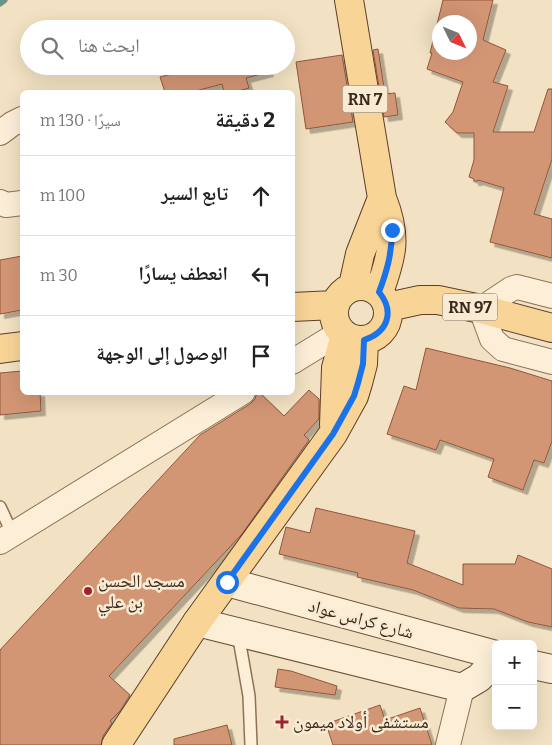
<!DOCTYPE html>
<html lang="ar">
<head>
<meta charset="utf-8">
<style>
  :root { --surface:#fff; --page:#f2f2f2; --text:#222; --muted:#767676; --line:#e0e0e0 }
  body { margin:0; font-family:Bitter,"Noto Naskh Arabic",serif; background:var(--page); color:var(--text); direction:rtl }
  .controls { position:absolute; right:15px; bottom:15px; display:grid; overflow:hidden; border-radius:8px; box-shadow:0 5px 20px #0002 }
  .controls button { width:45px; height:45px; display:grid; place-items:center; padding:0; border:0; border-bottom:1px solid var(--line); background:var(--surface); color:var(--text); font:25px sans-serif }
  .compass { position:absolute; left:432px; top:15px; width:45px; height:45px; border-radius:50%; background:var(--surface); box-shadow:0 5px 20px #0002; rotate:133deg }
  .stop { position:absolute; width:15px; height:15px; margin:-11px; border:4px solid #1a73e8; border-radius:50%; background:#fff }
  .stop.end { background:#1a73e8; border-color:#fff; box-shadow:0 1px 5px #0008 }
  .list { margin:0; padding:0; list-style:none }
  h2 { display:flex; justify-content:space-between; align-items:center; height:65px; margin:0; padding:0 20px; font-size:21px }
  h2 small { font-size:16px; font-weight:400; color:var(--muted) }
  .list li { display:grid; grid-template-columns:32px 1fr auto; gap:15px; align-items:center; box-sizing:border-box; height:80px; padding:0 20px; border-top:1px solid var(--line) }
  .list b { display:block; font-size:19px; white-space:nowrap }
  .list em { font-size:16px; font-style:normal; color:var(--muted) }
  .icon { flex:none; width:28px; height:28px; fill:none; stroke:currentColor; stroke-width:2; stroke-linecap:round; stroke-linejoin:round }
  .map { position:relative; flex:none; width:552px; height:745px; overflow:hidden; direction:ltr }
  .search { position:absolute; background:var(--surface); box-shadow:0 5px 20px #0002; left:20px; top:20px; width:275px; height:55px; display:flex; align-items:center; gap:12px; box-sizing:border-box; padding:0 18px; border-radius:28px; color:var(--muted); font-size:19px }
  .panel { position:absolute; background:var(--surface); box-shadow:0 5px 20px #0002; left:20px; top:90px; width:275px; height:305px; border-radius:8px; direction:rtl }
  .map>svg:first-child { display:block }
</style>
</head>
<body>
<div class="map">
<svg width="552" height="745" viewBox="0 0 552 745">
  <defs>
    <filter id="shadow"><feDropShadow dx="4.5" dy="4.5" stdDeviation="0" flood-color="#0004"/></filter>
  </defs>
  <rect width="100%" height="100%" fill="#f2e1c2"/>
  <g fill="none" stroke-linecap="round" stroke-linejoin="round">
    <path stroke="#6b9487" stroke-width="7" d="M0,3l4,-3"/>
  </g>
  <path fill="#d39675" stroke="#8f573b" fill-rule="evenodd" filter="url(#shadow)" d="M443,0h50l-10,40 23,10 -13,32 15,4 -15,46h41l14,-43h4v70l-18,55 18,5v39l-62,-16 14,-54 -26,-8v1h-4v-2l-5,-2 5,-17v-27h-17l-12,-11 8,-10 10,-30 -36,-13 5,-16h-2zM440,22h30v30h-30z
    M378,49l7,45 10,-1 3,22 -14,2 -11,-67z
    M342,55l11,67 -47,7 -10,-67z
    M202,66h66l1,6 -23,6 3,10 -14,4h-11l-2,-8 -30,8h-27l-5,-15z
    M22,256v54l-22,4v-54z
    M426,348l84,20 42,13v60l-8,22 -10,-3 -11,30 -35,-13 6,-18 -54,-19 -4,10 -49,-16 17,-48 12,4z
    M22,371v21h18l1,19 -41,4v-42z
    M309,390l10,9v20l-15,16 5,5 -67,94 -133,142 21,19 -10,16 -10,10 2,2 -9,13 -2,9h-101v-95l200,-215 50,-31 5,-5 2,-7h2l25,24z
    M316,508l99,23 -8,32 56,22v-21h52l3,-9 34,14v58l-24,-5 -34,-13 -35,-1 -46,-18 -56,-13 1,-4 -79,-19 7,-27 24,6z
    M278,669l13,2 46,15 -2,9 -60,-8z
    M380,705l5,15 35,-12 12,37h-99l-7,-21z
    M227,725l5,20h-58v-6z"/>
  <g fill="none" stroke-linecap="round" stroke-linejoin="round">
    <g stroke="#8e7157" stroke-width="14">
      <path id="lane" d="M0,507l13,28
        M238,633l11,63 2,49"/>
    </g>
    <g stroke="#8e7157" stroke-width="26">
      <path id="street" d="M0,133l12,-9 10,-5
        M0,202l6,3 16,-2
        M552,296l-35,-9 -6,2 -30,20 11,30 11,10 49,13
        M292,362l49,-30
        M0,542l243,-150
        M448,745l14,-57"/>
    </g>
    <g stroke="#70523b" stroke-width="30">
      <path id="secondary" d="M227,582l269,73
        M197,622l265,66 17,-10 17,-18
        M533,665l19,4"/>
    </g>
    <g stroke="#5b3f2c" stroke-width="30">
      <path id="primary" d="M349,0l33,198c15,38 11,56 -3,94
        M334 313a27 27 0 1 1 54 0a27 27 0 1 1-54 0Z
        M353,286l7,-32 22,-56
        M292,307l43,-2
        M388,307l32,-7h18l43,9 71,19
        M0,349l22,-3
        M334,425l2,-57 9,-33
        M116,745l81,-123 136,-188 21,-38 4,-13 5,-19 1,-24"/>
    </g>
    <use href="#lane" stroke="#fceed7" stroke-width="11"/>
    <use href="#street" stroke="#fceed7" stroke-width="24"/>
    <use href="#secondary" stroke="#fceed7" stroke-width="28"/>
    <use href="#primary" stroke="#f8d497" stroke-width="28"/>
  </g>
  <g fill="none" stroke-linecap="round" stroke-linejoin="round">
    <path stroke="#1a73e8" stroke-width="6" d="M227,582l106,-148 21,-38 4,-13 5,-19 1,-24c24,-8 31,-28 15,-48 8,-21 13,-39 13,-62"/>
  </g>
  <g fill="#a2222b" stroke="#f9ebd3" stroke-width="2">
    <circle cx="88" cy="591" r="5"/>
    <path d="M279.5 714.5h5v5h5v5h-5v5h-5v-5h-5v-5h5z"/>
  </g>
  <g text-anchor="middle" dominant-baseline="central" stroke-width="5" stroke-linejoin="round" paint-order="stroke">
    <g fill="#f9ebd3" stroke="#756454" stroke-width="1">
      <rect x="342.5" y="85.5" width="45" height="27" rx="4"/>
      <rect x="442.5" y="293.5" width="55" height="27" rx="4"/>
    </g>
    <g font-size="16" font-weight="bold" fill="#3c2a1d">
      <text x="365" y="99">RN 7</text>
      <text x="470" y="307">RN 97</text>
    </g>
    <g font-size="18" fill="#3c2a1d" stroke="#f9ebd3" text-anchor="start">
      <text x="98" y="581">مسجد الحسن<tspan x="98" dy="21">بن علي</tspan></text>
      <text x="293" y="722">مستشفى أولاد ميمون</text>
    </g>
    <g font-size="18" fill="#3c2a1d" stroke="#f9ebd3">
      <text transform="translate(361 619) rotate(15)">شارع كراس عواد</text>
    </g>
  </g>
</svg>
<div class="controls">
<button>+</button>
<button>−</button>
</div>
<svg class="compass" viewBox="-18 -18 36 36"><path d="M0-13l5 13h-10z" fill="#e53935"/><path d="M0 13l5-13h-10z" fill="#767676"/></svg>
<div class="stop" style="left:227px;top:582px"></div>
<div class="stop end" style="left:392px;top:230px"></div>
<div class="search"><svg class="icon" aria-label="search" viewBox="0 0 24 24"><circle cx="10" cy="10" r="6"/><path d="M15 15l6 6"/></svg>ابحث هنا</div>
<section class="panel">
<h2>2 دقيقة<small>سيرًا · 130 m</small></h2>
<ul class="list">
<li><svg class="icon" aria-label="ahead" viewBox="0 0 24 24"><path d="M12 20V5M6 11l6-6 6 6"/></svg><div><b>تابع السير</b></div><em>100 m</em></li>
<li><svg class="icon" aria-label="left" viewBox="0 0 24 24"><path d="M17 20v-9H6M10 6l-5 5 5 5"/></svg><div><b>انعطف يسارًا</b></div><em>30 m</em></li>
<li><svg class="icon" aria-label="arrive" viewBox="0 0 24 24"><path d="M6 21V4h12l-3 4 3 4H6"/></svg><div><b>الوصول إلى الوجهة</b></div></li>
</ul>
</section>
</div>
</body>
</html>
